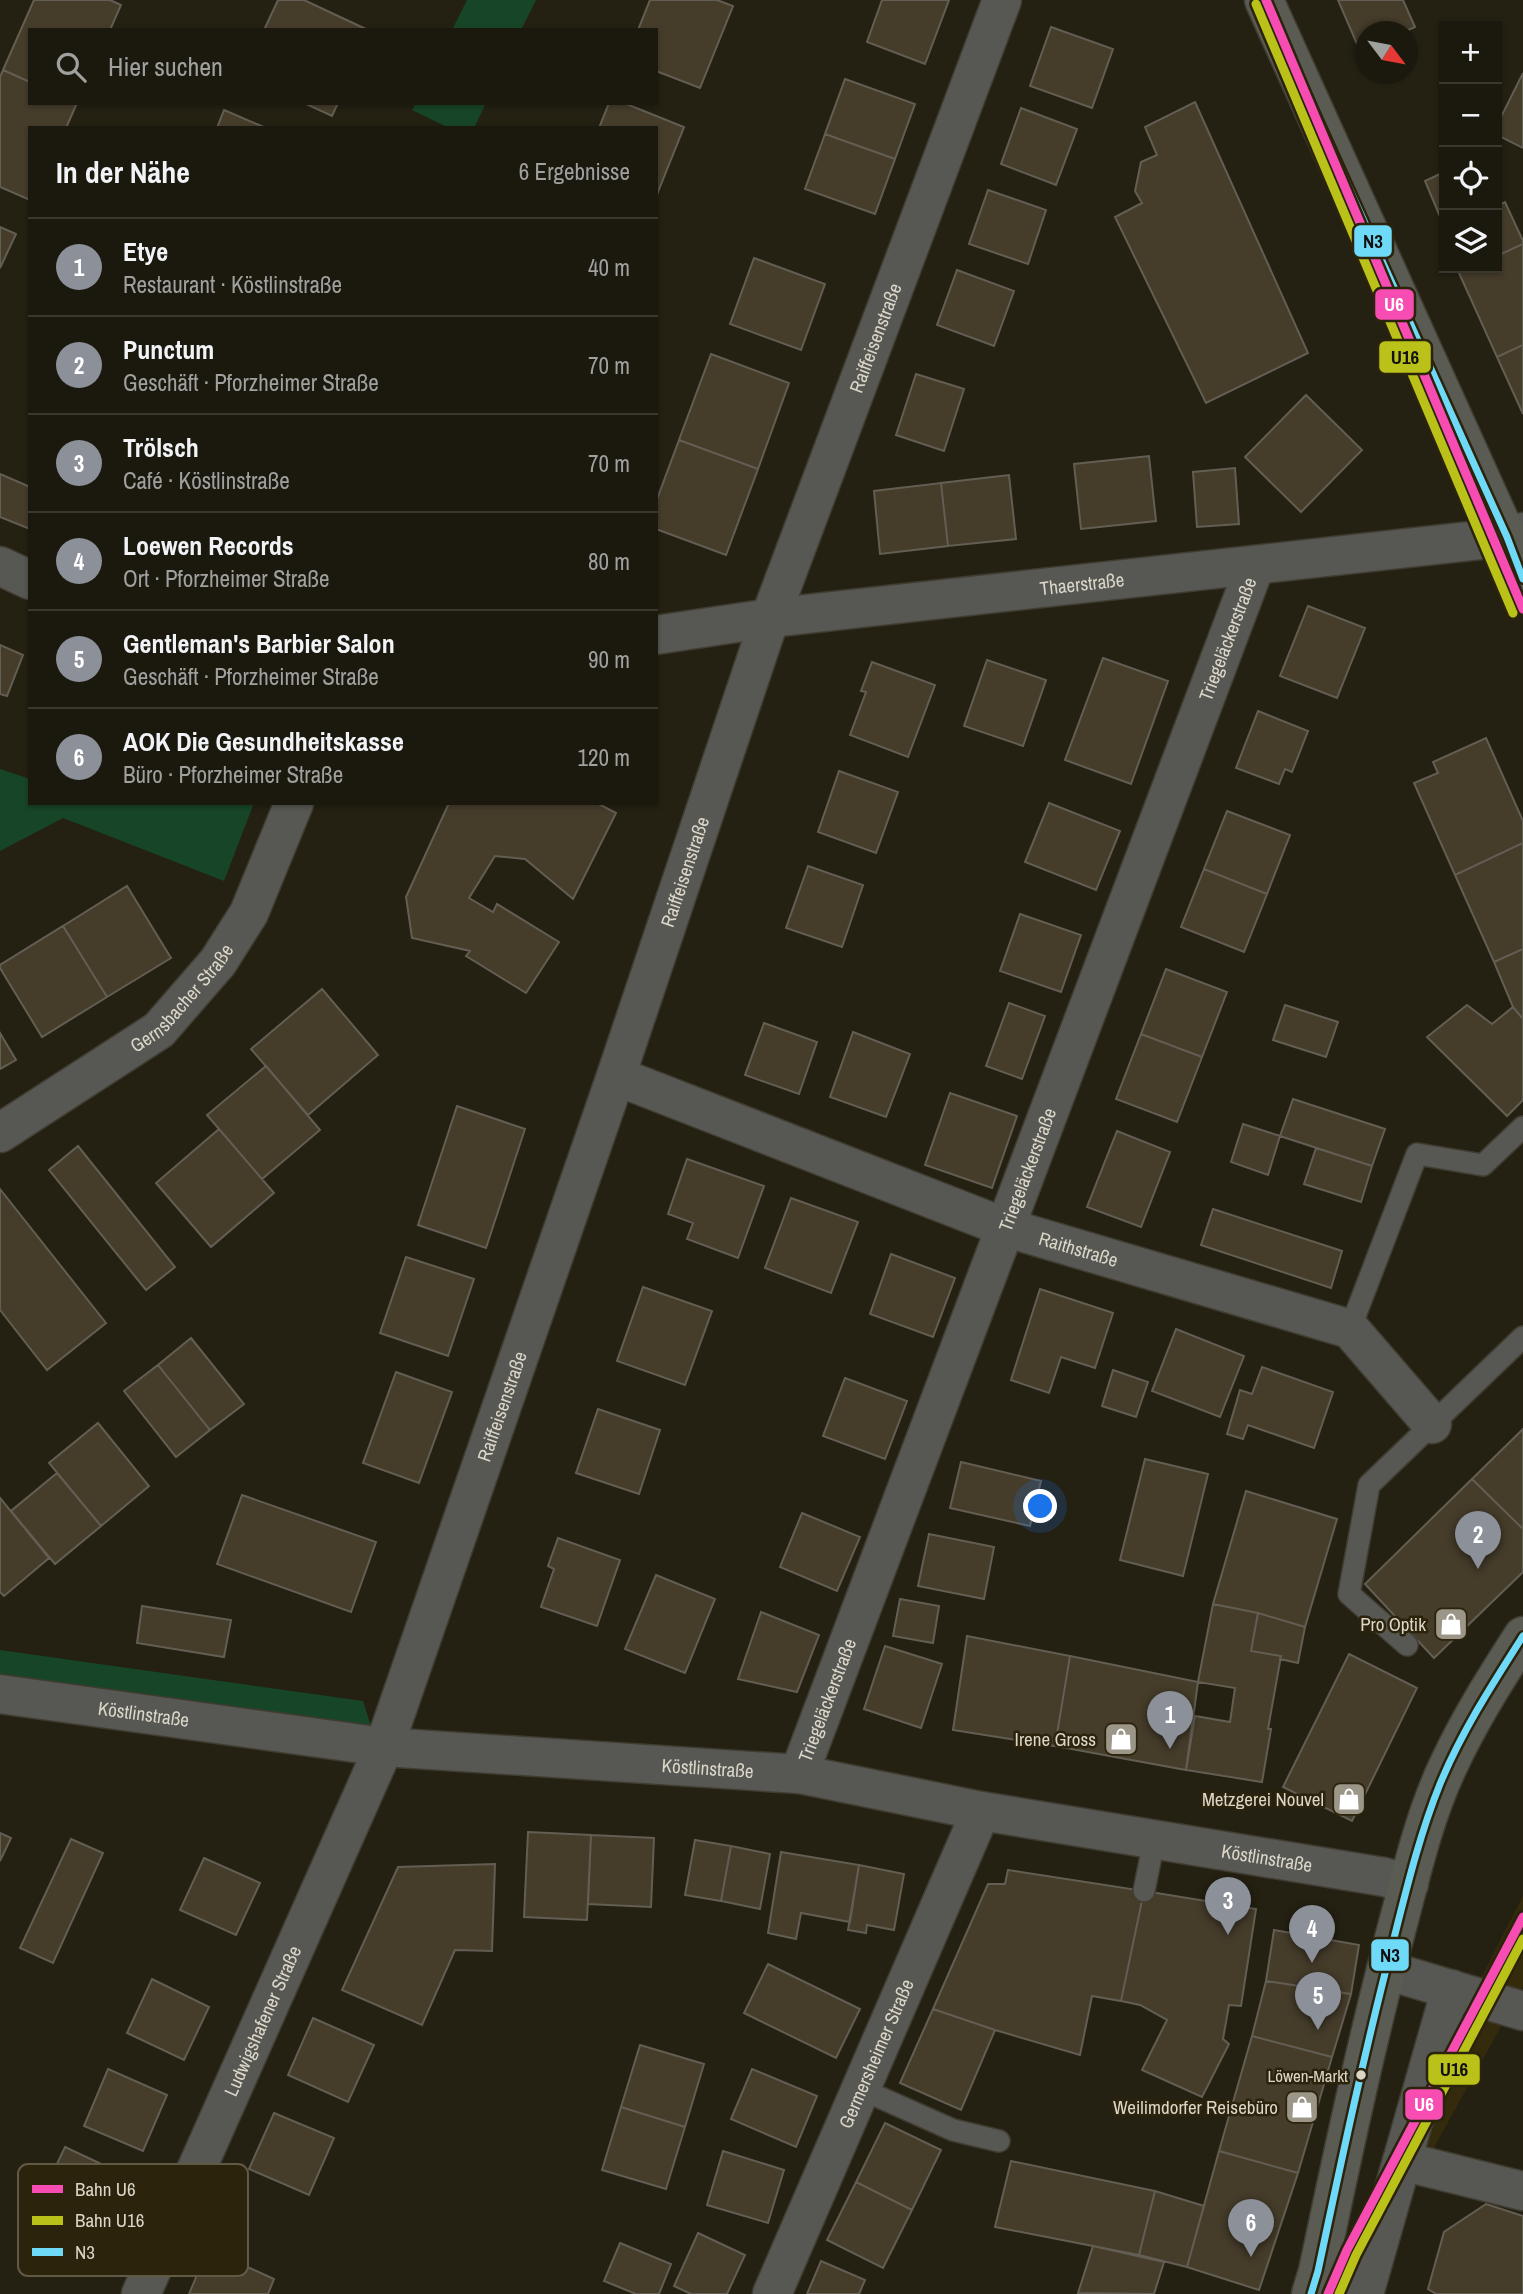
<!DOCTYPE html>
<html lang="de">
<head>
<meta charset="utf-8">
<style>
  :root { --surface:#1b180e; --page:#28251c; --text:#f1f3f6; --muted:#a0a09e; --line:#39372e; --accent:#8c9099 }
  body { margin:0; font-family:"Archivo Narrow",sans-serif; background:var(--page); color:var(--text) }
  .controls { position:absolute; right:21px; top:21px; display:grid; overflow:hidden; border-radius:0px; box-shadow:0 2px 5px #0004 }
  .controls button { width:63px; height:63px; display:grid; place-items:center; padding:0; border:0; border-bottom:2px solid var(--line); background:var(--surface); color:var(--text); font:35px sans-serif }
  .compass { position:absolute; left:1355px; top:21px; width:63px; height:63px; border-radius:50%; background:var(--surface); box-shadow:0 2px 5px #0004; rotate:122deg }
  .you { position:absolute; left:1041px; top:1507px; width:24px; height:24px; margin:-18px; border:5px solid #fff; border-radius:50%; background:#1a73e8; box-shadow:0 0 0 10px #1a73e833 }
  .badge { display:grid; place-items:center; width:46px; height:46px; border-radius:50%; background:var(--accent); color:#fff; font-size:23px; font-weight:700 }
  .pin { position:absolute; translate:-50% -58px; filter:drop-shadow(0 2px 4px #0008) }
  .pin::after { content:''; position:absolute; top:37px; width:24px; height:21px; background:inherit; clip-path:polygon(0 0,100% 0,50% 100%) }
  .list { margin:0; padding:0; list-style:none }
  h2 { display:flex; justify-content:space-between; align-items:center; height:91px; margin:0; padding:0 28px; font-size:30px }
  h2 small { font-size:23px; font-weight:400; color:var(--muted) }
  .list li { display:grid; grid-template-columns:46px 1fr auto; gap:21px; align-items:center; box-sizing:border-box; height:98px; padding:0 28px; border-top:2px solid var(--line) }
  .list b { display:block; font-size:26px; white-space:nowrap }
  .list p { margin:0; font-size:23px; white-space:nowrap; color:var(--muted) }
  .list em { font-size:23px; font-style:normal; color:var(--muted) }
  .icon { flex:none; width:38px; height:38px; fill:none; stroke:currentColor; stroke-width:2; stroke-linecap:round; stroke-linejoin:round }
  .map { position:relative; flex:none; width:1523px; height:2294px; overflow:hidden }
  .search { position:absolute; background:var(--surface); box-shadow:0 2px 5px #0004; left:28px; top:28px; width:630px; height:77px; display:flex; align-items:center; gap:18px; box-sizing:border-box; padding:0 24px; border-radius:0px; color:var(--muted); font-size:26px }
  .panel { position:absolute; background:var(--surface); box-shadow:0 2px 5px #0004; left:28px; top:126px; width:630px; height:679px; border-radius:0px }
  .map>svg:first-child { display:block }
</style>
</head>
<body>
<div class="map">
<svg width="1523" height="2294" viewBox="0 0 1523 2294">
  <rect width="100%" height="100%" fill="#242012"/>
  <path fill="#342a0c" d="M1523,1896v91l-153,276 -27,-15z"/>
  <path fill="#174527" d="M467,0h69l-15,30h-69z
    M416,103h70l-12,25h-25l-37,-18z
    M0,769l30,10v24h224l-30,78 -161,-63 -63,33z
    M0,1650l363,51 12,38 -375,-56z"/>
  <path fill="#453c2a" stroke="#635e53" stroke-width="2" d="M34,0h76l11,5 -11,25h-80v52l-27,-12z
    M278,0h26l64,30h-104z
    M650,0h67l16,6 -33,82 -44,-17v-41h-18z
    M882,0h67l-24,64 -58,-22z
    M1338,0h65l12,27 -11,5h-38v17l-6,2z
    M1051,27l62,22 -21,59 -62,-22z
    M3,70l27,12v21h47l-11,25h-36v72l-30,-13v-110z
    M1523,73v75l-26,-13v-10z
    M845,79l70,25 -20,55 -70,-25z
    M1195,102l113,251 -102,50 -91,-186 27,-14 -7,-12 6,-29 16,-7 -12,-28z
    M304,103h34l-6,13z
    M609,103h15l60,24 -28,70v-69h-57z
    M1021,108l56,21 -21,56 -55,-21z
    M224,110l42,18h-49z
    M825,134l70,25 -20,55 -70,-25z
    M1444,172v54l-19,-45z
    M988,190l58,20 -18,54 -59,-20z
    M1497,199l2,6 6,-3 18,39v3l-26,12z
    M0,227l16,7 -16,34z
    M1523,244v101l-26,12 -38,-84 12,-5h26v-12z
    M754,258l71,26 -24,66 -71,-26z
    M957,270l57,21 -20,55 -57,-21z
    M1523,345v69l-26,-57z
    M711,354l78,29 -31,86 -79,-29z
    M916,374l48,15 -20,62 -48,-16z
    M1306,395l56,55 -61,62 -56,-55z
    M679,440l79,29 -32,86 -70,-26v-27z
    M1149,456l7,65 -75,8 -7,-65z
    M1235,468l4,56 -42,3 -4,-55z
    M0,474l30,13v42l-30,-12z
    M1009,475l7,64 -68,7 -7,-63z
    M941,483l7,63 -68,8 -6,-63z
    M1308,606l57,22 -28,70 -57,-22z
    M0,645l23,10 -16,41 -7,-2z
    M1103,658l65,23 -37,103 -66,-24z
    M987,660l59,20 -23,66 -59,-20z
    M872,662l63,23 -27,72 -58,-22 16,-43 -5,-1z
    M1258,711l50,20 -16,41 -7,-3 -6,15 -43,-16z
    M1486,738l37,83v22l-68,32 -41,-92 24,-10 -5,-11z
    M839,771l59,21 -22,61 -58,-21z
    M449,803h148l19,10 -43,86 -48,-40 -30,-3 -26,42 24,14 4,-8 62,38 -33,51 -60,-37 4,-5 -58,-13 -6,-41z
    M1049,803l71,28 -24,59 -71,-28z
    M1227,811l63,24 -23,59 -63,-25z
    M1523,843v106l-29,13 -39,-87z
    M808,866l55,19 -21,62 -56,-19z
    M1204,869l63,25 -23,58 -63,-25z
    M127,886l44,72 -64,39 -44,-71z
    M1020,914l61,21 -20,57 -61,-21z
    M63,926l44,71 -65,40 -42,-69v-3z
    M1523,949v70l-10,-12 -19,-45z
    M1166,969l61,23 -25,65 -61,-23z
    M322,989l56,66 -70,60 -57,-66z
    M1009,1003l36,13 -23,63 -36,-13z
    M1285,1005l53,17 -12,35 -53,-17z
    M1467,1005l25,19 21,-17 10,12v81l-16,16 -80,-79z
    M764,1023l53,19 -18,52 -54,-19z
    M853,1032l57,22 -24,63 -56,-20z
    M0,1033l16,27 -16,9z
    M1141,1034l61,23 -25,65 -61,-23z
    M266,1066l54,64 -58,49 -55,-64z
    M950,1093l67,23 -25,72 -67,-23z
    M1293,1099l92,30 -13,37 -92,-30z
    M457,1106l68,23 -39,119 -68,-23z
    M1243,1124l37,12 -12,39 -37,-13z
    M219,1129l55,64 -63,54 -55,-64z
    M1117,1131l53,21 -29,75 -54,-20z
    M78,1146l97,121 -29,23 -97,-120z
    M1316,1148l56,18 -11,36 -57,-18z
    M687,1159l77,27 -26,72 -51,-19 6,-16 -25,-9z
    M0,1189l106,134 -59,47 -47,-60z
    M791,1198l67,24 -27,71 -66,-25z
    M1213,1209l129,42 -11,37 -130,-43z
    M891,1254l64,24 -22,59 -63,-23z
    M406,1257l68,22 -26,77 -68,-23z
    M643,1287l69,24 -27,74 -68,-24z
    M1040,1289l73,24 -18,55 -34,-11 -12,36 -38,-13z
    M1176,1329l68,27 -24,61 -68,-26z
    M191,1338l53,66 -34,26 -52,-65z
    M158,1365l52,65 -34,27 -52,-66z
    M1262,1367l71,25 -19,56 -66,-23 -5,14 -16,-5 13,-44 12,4z
    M1113,1370l35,12 -12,35 -34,-11z
    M396,1372l56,20 -33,91 -56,-20z
    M845,1378l62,23 -22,58 -62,-23z
    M598,1409l62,21 -21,64 -63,-21z
    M98,1423l51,63 -48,40 -52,-63z
    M1523,1429v100l-51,-50z
    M1145,1459l63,15 -25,102 -63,-16z
    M961,1462l80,19 -11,45 -80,-18z
    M57,1473l44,53 -46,38 -44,-53z
    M1472,1479l51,50v43l-89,86 -69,-74z
    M1246,1491l91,28 -32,108 -47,-14 -45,-9z
    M242,1495l134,47 -25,70 -134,-48z
    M0,1498l49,60 -45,38 -4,-4z
    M802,1513l58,24 -23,54 -57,-24z
    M929,1534l65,13 -10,52 -66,-13z
    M558,1538l62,22 -23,66 -56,-19 13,-38 -6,-3z
    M656,1575l59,24 -30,74 -60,-24z
    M900,1599l39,7 -6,37 -40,-7z
    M1213,1604l45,9 -7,38 30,5 -13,73h3l-9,53 -76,-12 9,-54 35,6 5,-34 -37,-6z
    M142,1606l89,14 -7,37 -87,-14z
    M761,1612l58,23 -22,57 -59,-13z
    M1258,1613l47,14 -7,36 -18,-4 1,-3 -30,-5z
    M967,1636l103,20 -15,90 -102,-16z
    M885,1646l57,18 -21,64 -57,-19z
    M1349,1654l68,34 -65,133 -69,-34z
    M1070,1656l128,26 -12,88 -131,-24z
    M528,1832l63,3 -4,85 -63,-3z
    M0,1833l11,5 -11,23z
    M591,1835l63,3 -3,69 -63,-3z
    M71,1839l32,14 -50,110 -33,-15z
    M695,1840l36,6 -10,55 -36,-6z
    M731,1846l39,8 -10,55 -39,-8z
    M781,1852l78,13 -9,57 -49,-9 -5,26 -28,-6z
    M204,1858l56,25 -24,52 -56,-25z
    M495,1864l-3,87 -37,-1 -33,75 -80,-35 56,-123z
    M859,1865l45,9 -10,56 -27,-5 -1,8 -18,-3z
    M1008,1870l136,21 -23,110 -29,-5 -12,59 -85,-25 -62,-21 55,-125h17z
    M1144,1891l112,18 -15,97 -12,-1 -6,34 6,5 -27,53 -60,-27 25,-50 -27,-15 -19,-4z
    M1274,1930l85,15 -8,49 -85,-13z
    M768,1964l92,45 -24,49 -92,-45z
    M152,1979l57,28 -25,53 -57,-27z
    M1266,1981l85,13 -19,63 -80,-21z
    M933,2009l62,21 -34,80 -61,-27z
    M313,2018l61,27 -26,57 -60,-27z
    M1252,2036l80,21 -34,116 -79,-22z
    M640,2045l64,19 -19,63 -64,-20z
    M108,2069l59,26 -24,56 -59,-25z
    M752,2069l65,27 -21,51 -65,-28z
    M621,2107l64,20 -19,62 -64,-19z
    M274,2113l60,25 -25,57 -60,-26z
    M885,2123l56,27 -29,60 -56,-28z
    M65,2147l66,31 -43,91 -66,-32z
    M723,2151l61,19 -16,53 -61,-18z
    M1219,2151l79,22 -39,117 -72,-23z
    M1011,2161l144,30 -16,64 -144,-28z
    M856,2182l56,28 -29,58 -56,-28z
    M1155,2191l49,15 -17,61 -48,-12z
    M1486,2204l37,12v78h-87l-8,-5 16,-57z
    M698,2233l47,22 -18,39h-36l-17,-8z
    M620,2243l51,21 -12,30h-23l-32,-13z
    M1093,2246l71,16 -10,32 -76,-1z
    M208,2249l66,30 -6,15h-79z
    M821,2261l44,19 -6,14h-52z"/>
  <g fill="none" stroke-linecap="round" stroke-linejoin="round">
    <g stroke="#403c31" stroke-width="24">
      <path id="lane" d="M1350,1329l67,-175 66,11 40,-38
        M1407,1645l-58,-51 20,-109 154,-148
        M1144,1891l10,-50
        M861,2089l92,41 46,11"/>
    </g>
    <g stroke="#403c31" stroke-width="41">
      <g id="street">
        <path d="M0,566l30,14"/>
        <path id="s1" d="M656,635l114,-17 737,-81 16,-5"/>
        <path id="s2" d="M616,1076l388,151 346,102 82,95"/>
        <path id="s3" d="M0,1133l159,-103 59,-68 31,-49 45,-110"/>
        <path id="s4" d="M0,1694l384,53 415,27 182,37 403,66 25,7"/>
        <path id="s5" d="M799,1774l456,-1208"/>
        <path d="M1386,1970l137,41"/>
        <path d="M1402,2161l49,-172"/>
        <path id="s6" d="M141,2294l243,-547 232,-671 154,-458 232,-618"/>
        <path id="s7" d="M772,2294l209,-483"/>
        <path d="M1364,2294l38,-133 121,30"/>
      </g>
    </g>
    <g stroke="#403c31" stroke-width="41">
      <path id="secondary" d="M1264,0l243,537 16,42
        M1311,2294l7,-23c24,-114 48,-227 78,-340 15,-56 28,-115 53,-167 21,-45 47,-86 74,-128"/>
    </g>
    <use href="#lane" stroke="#575853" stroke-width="21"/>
    <use href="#street" stroke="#575853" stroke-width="38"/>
    <use href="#secondary" stroke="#5a5b53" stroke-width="38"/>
    <g stroke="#2b230b" stroke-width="12">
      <path id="bus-1" d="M1264,0l243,537 16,42
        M1311,2294l7,-23c23,-109 46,-217 74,-325 14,-55 27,-110 48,-162 22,-53 53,-101 83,-148"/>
    </g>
    <use href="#bus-1" stroke="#6fdaf8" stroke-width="7"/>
    <g stroke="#2b230b" stroke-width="14">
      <path id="rail-1" d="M1266,0l257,609
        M1328,2294l19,-44 176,-333"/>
    </g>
    <g stroke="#2b230b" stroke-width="14">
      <path id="rail-2" d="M1256,4l257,609
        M1339,2294l17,-39 167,-316"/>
    </g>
    <use href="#rail-1" stroke="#f74db2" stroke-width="9"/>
    <use href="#rail-2" stroke="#bac219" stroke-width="9"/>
  </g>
  <defs>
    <g id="shop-square" transform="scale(1.75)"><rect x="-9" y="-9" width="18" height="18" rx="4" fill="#9b9688" stroke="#2b230b"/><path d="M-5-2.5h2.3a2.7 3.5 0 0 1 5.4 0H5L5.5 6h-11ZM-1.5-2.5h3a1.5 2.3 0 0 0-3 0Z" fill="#fff"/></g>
  </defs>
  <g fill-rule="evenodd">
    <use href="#shop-square" x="1451" y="1624"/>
    <use href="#shop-square" x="1121" y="1739"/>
    <use href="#shop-square" x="1349" y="1799"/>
    <use href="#shop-square" x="1302" y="2107"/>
  </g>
  <circle fill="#dbd6c8" stroke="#2b230b" stroke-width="2.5" cx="1361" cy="2075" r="6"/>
  <g text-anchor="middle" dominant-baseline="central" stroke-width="5" stroke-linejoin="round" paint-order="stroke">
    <g font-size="17" fill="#dbd6c8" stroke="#2b230b" text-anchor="end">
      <text x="1348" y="2075">Löwen-Markt</text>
    </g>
    <g font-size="19" fill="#dbd6c8" stroke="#2b230b">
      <text stroke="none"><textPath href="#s6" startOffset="2091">Raiffeisenstraße</textPath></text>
      <text stroke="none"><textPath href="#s1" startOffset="429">Thaerstraße</textPath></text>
      <text stroke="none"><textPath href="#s5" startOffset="1213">Triegeläckerstraße</textPath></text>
      <text stroke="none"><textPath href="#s6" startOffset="1524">Raiffeisenstraße</textPath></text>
      <text stroke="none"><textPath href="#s3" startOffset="228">Gernsbacher Straße</textPath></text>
      <text stroke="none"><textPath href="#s5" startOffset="646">Triegeläckerstraße</textPath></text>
      <text stroke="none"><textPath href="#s2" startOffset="494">Raithstraße</textPath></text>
      <text stroke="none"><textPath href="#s6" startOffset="959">Raiffeisenstraße</textPath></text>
      <text stroke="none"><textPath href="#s5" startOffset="79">Triegeläckerstraße</textPath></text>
      <text stroke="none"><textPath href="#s4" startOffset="145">Köstlinstraße</textPath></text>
      <text stroke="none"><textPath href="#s4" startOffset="712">Köstlinstraße</textPath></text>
      <text stroke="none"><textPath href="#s4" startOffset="1279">Köstlinstraße</textPath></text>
      <text stroke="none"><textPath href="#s6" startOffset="299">Ludwigshafener Straße</textPath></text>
      <text stroke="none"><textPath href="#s7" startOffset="262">Germersheimer Straße</textPath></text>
    </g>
    <g font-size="19" fill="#dbd6c8" stroke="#2b230b" text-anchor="end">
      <text x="1426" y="1624">Pro Optik</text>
      <text x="1096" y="1739">Irene Gross</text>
      <text x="1324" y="1799">Metzgerei Nouvel</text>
      <text x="1278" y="2107">Weilimdorfer Reisebüro</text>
    </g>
  </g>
  <rect x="18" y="2164" width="230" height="112" rx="10" fill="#2b230b" stroke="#605944" stroke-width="2"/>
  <rect x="32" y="2185" width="31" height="8" fill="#f74db2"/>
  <rect x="32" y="2216" width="31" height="9" fill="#bac219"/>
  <rect x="32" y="2248" width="31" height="8" fill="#6fdaf8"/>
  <g font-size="19" fill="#dbd6c8">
    <text x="75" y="2196">Bahn U6</text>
    <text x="75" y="2227">Bahn U16</text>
    <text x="75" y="2259">N3</text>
  </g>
  <g stroke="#2b230b" stroke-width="2.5">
    <rect x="1353" y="224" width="40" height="34" rx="7" fill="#6fdaf8"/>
    <rect x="1374" y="288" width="41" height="33" rx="7" fill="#f74db2"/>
    <rect x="1378" y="340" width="54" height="34" rx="7" fill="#bac219"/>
    <rect x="1370" y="1938" width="40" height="34" rx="7" fill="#6fdaf8"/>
    <rect x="1427" y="2053" width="54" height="33" rx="7" fill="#bac219"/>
    <rect x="1404" y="2088" width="40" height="33" rx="7" fill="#f74db2"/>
  </g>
  <g font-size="19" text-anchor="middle" font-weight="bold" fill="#fff">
    <text x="1394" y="311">U6</text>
    <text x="1424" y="2111">U6</text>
  </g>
  <g font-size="19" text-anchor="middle" font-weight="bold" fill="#111">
    <text x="1373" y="248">N3</text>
    <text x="1405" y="364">U16</text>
    <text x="1390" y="1962">N3</text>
    <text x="1454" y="2076">U16</text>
  </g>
</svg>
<div class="controls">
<button>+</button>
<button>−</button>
<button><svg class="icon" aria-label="locate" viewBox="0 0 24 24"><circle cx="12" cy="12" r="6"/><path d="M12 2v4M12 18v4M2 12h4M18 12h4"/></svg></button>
<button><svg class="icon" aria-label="layers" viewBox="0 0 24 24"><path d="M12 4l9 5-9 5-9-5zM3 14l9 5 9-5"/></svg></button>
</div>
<svg class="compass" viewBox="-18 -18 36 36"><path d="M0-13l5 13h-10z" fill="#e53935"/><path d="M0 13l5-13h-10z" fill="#a0a09e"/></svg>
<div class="you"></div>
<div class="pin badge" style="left:1170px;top:1749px">1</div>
<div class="pin badge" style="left:1478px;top:1569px">2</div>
<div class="pin badge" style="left:1228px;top:1935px">3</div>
<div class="pin badge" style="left:1312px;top:1963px">4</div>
<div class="pin badge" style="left:1318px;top:2030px">5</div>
<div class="pin badge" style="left:1251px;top:2257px">6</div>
<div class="search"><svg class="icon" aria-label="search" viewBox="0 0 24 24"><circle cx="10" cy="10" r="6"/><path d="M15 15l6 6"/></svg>Hier suchen</div>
<section class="panel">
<h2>In der Nähe<small>6 Ergebnisse</small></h2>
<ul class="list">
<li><span class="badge">1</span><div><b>Etye</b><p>Restaurant · Köstlinstraße</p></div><em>40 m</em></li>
<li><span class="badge">2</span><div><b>Punctum</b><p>Geschäft · Pforzheimer Straße</p></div><em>70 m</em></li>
<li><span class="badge">3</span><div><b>Trölsch</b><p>Café · Köstlinstraße</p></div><em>70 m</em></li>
<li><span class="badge">4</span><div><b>Loewen Records</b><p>Ort · Pforzheimer Straße</p></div><em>80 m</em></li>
<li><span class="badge">5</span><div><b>Gentleman's Barbier Salon</b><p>Geschäft · Pforzheimer Straße</p></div><em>90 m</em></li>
<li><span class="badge">6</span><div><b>AOK Die Gesundheitskasse</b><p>Büro · Pforzheimer Straße</p></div><em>120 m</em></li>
</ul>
</section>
</div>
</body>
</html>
